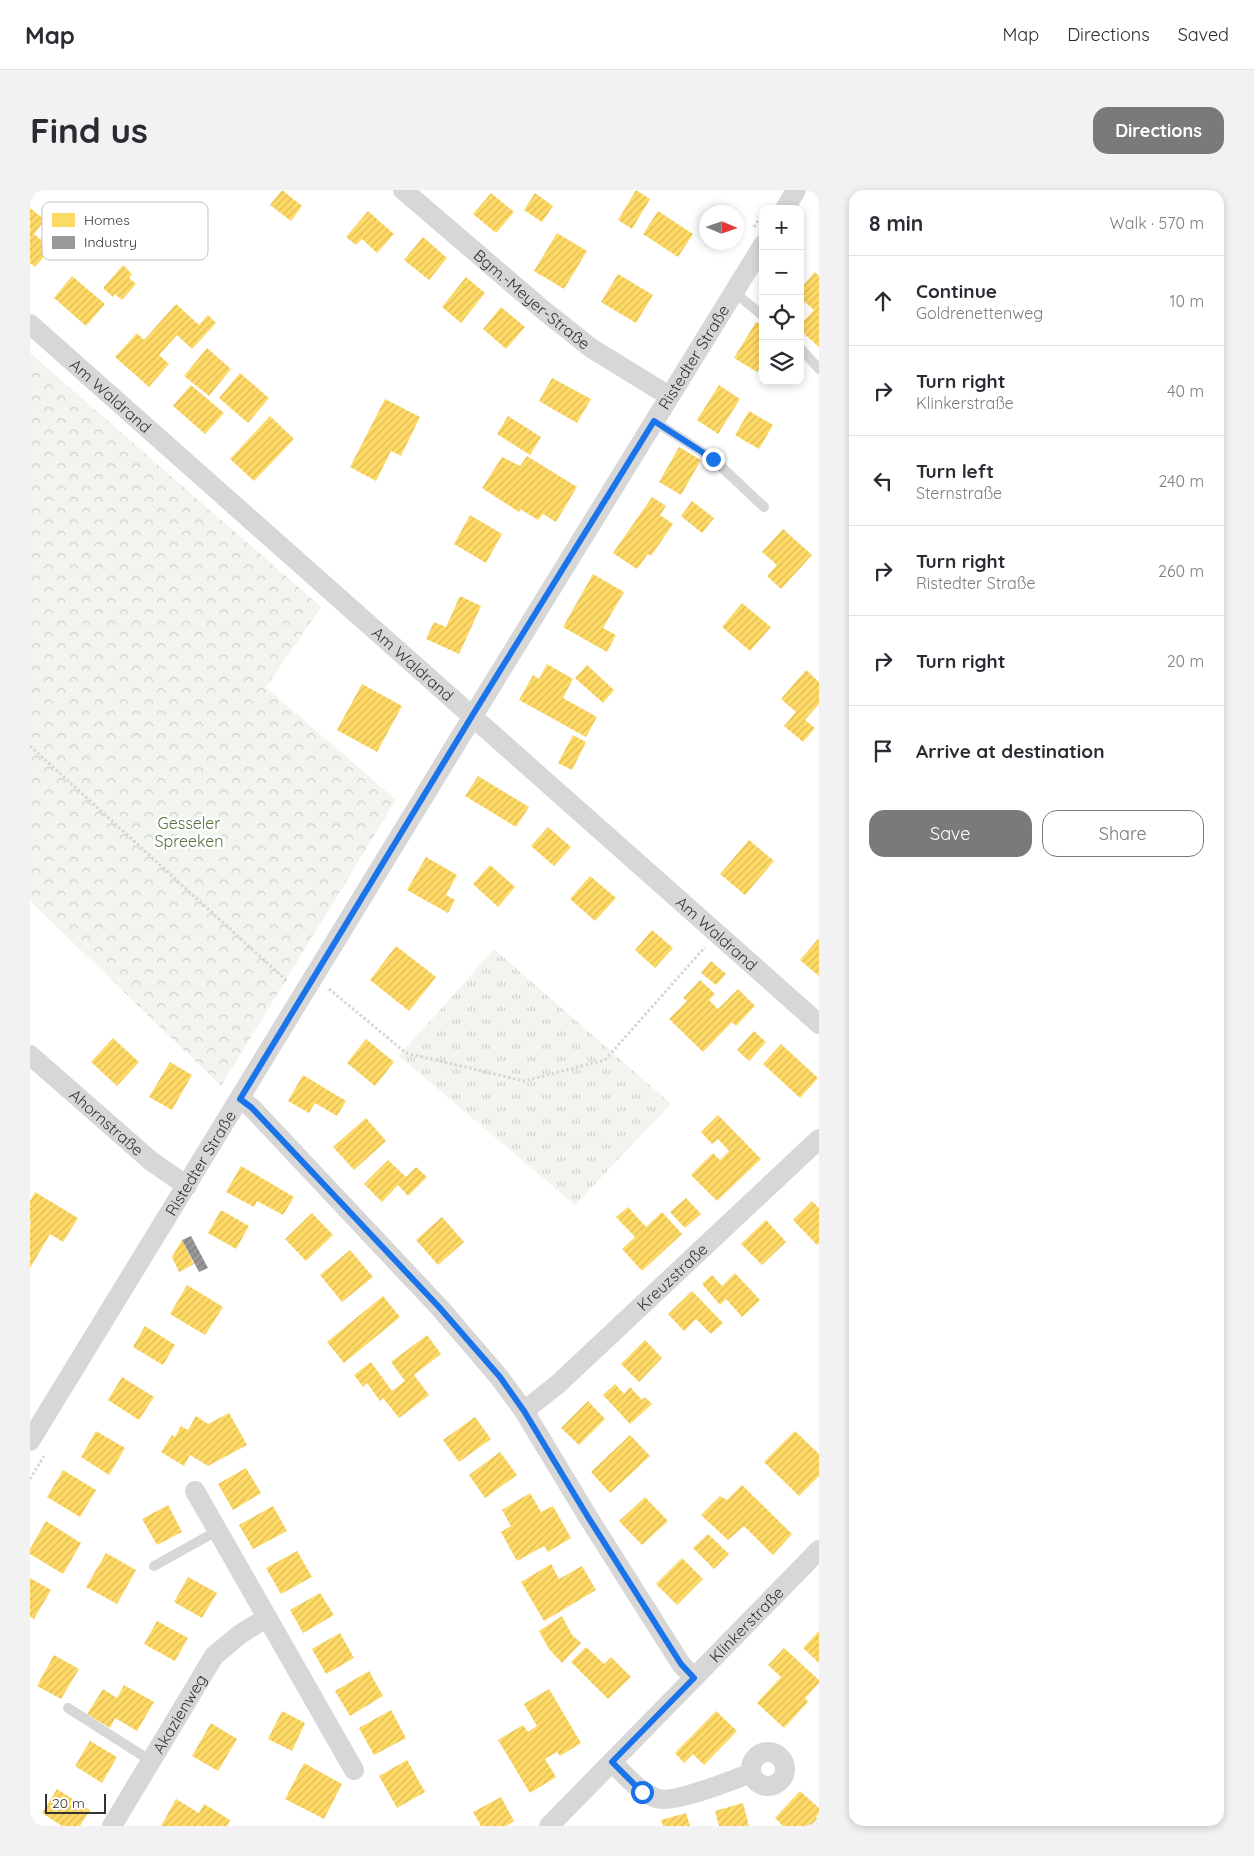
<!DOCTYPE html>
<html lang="en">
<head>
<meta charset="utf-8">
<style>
  :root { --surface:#fff; --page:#f2f2f3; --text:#2b2b33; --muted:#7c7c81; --line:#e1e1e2; --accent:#7a7a7a }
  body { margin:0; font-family:Quicksand,sans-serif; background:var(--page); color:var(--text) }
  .controls { position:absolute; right:15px; top:15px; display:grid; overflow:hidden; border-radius:10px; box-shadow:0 2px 8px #0003 }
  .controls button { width:45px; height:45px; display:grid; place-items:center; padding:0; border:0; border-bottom:1px solid var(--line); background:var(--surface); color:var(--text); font:25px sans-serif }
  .compass { position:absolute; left:669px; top:15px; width:45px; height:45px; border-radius:50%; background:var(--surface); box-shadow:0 2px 8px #0003; rotate:92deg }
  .scale { position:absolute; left:15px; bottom:12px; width:61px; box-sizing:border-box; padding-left:5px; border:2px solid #333; border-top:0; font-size:14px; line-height:18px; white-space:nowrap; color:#333; -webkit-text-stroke:4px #fff; paint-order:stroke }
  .stop { position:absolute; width:15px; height:15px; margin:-11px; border:4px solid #1a73e8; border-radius:50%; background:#fff }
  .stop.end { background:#1a73e8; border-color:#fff; box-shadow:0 1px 5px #0008 }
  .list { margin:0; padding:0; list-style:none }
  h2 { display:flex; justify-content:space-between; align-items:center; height:65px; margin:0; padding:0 20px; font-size:21px }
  h2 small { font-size:16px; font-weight:400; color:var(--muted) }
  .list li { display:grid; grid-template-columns:32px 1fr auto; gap:15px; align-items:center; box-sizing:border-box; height:90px; padding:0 20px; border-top:1px solid var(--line) }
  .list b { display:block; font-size:19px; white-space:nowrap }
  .list p { margin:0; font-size:16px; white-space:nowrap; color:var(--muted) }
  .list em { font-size:16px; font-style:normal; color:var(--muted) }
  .actions { display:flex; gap:10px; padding:15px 20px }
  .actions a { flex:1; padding:11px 0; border:1px solid var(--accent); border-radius:15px; text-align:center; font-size:18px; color:var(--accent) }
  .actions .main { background:var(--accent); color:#fff }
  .icon { flex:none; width:28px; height:28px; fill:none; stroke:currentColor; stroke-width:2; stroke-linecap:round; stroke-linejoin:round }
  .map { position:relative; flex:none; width:789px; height:1636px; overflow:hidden; border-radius:15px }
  header { display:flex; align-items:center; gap:30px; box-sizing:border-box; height:70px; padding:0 25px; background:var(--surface); border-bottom:1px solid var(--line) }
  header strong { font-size:24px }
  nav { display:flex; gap:28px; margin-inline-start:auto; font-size:18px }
  .intro { display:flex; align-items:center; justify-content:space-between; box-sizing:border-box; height:120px; padding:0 30px }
  h1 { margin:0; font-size:35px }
  .button { padding:12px 22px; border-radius:15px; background:var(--accent); color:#fff; font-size:18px; font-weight:700 }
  main { display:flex; gap:30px; padding:0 30px }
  aside { flex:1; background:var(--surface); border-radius:15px; box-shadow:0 2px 8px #0003 }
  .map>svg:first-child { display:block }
</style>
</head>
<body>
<header>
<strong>Map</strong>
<nav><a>Map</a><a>Directions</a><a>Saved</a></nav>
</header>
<div class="intro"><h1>Find us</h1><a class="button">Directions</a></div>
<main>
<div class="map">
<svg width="789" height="1636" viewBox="0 0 789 1636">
  <defs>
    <pattern id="forest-crowns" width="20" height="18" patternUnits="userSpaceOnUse" patternTransform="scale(1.25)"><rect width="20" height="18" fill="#f1f5ed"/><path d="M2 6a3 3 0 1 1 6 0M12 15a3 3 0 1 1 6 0" fill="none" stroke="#cfd2cc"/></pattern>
    <pattern id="park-tufts" width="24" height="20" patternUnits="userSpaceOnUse" patternTransform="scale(1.25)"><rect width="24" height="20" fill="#f1f5ed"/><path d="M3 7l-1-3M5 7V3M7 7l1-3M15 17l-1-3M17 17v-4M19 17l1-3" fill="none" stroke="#cfd2cc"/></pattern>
    <pattern id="homes-hatch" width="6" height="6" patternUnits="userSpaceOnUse" patternTransform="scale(1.25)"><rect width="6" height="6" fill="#ffd966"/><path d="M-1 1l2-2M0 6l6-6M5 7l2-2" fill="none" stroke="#dbbb59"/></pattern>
    <pattern id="industry-hatch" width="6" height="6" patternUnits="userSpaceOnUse" patternTransform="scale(1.25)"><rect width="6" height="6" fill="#999"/><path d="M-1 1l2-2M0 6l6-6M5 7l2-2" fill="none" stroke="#7d7d7d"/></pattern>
  </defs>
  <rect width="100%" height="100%" fill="#fff"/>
  <path fill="url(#forest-crowns)" d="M0,163l291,254 -55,80 130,113 -175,286 -191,-185z"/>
  <path fill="url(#park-tufts)" d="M464,759l177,155 -96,101 -176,-149z"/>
  <path fill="url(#homes-hatch)" d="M252,0l20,16 -11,15 -21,-16z
    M606,0l14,9 -18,30 -14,-9z
    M461,3l23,19 -18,21 -23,-19z
    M505,3l18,13 -11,16 -18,-12z
    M0,18l15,12 -11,14 17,14 -16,19 -5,-4z
    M338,21l26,23 -17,19 -15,-14 -6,6 -10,-8z
    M628,21l35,23 -15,23 -35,-23z
    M527,43l30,18 -23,38 -30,-18z
    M393,47l24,21 -18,22 -25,-20z
    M93,75l9,9 -3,4 7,6 -14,16 -7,-6 -2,3 -10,-9z
    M785,82l4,4v71l-19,-17v-5l14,-15 -14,-12v-9z
    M588,84l35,21 -17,28 -35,-21z
    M42,86l33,28 -19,22 -32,-28z
    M436,87l19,16 -24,30 -19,-16z
    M146,114l23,21 9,-10 8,8 -24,26 -15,-14 -18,20 10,9 -20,23 -34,-30 22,-24 7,7z
    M471,117l24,20 -19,22 -23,-20z
    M726,132l7,4v36l-6,10 -23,-14z
    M177,158l24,21 -22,27 -25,-20z
    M210,183l29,25 -21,25 -29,-25z
    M522,188l39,21 -14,24 -38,-22z
    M161,195l33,28 -19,21 -32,-28z
    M689,195l21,14 -22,35 -21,-14z
    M355,209l35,18 -19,39 -10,-5 -15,30 -26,-14z
    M719,221l24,14 -14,24 -24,-14z
    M240,226l24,23 -40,42 -24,-22z
    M478,226l33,21 -11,18 -33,-21z
    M649,257l22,13 -20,35 -22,-13z
    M497,266l50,31 -21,35 -13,-8 -5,6 -18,-11 -1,3 -37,-24 20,-31 18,9z
    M622,307l14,9 -6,9 13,9 -22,32 -3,-2 -11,15 -24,-16z
    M662,311l22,17 -12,15 -21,-17z
    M440,325l32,19 -16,29 -32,-19z
    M753,339l29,26 -31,34 -14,-13 10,-11 -15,-13z
    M563,384l31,18 -21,36 13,7 -9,17 -44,-25z
    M430,406l21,10 -22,48 -33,-15 8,-17 12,5z
    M712,413l29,24 -21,24 -28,-24z
    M517,474l26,15 -10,19 34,19 -11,20 -67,-37 14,-25 6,4z
    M557,475l27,25 -11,13 -28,-25z
    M776,480l13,12v22l-14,16 10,8 -12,14 -19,-16 12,-14 -15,-13z
    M332,494l40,22 -25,46 -40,-22z
    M543,545l13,7 -14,28 -14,-7z
    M448,586l51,31 -13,20 -51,-31z
    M518,637l23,20 -17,19 -23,-20z
    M719,650l25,21 -29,34 -25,-21z
    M396,667l31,18 -11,20 9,5 -7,13 -41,-23z
    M460,675l25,22 -17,20 -25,-23z
    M560,686l26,22 -21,23 -25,-22z
    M622,740l21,18 -18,20 -20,-18z
    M788,749l1,1v36l-19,-16z
    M366,756l40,31 -27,34 -39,-31z
    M681,771l15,13 -10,11 -15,-12z
    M670,790l15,14 -6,6 9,9 20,-20 17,17 -19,20 -4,-4 -29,30 -34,-33 18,-18 -4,-3z
    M724,841l12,11 -17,19 -12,-11z
    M83,848l26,24 -22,24 -26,-24z
    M336,849l28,23 -19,24 -28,-23z
    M751,854l37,34 -18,20 -37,-34z
    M140,872l22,13 -20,35 -23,-13z
    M273,885l43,26 -9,15 -22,-13 -6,10 -21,-12z
    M688,925l43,44 -44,42 -26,-26 22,-22 7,7 9,-9 -11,-12 -6,5 -11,-12z
    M336,928l20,23 -32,29 -21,-23z
    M358,970l18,17 10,-10 11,10 -19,19 -10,-11 -16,17 -18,-18z
    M211,976l53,31 -11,18 -26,-14 -3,6 -28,-15z
    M5,1002l43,26 -15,24 -13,-8 -20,34v-42l1,-3 -1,-1v-21z
    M656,1008l15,16 -16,14 -15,-16z
    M782,1011l7,7v35l-2,2 -24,-25z
    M598,1017l18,20 16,-15 20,22 -40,37 -20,-22 13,-12 -19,-20z
    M191,1020l28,16 -13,23 -28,-16z
    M282,1023l21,22 -27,26 -21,-22z
    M412,1027l22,25 -26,23 -22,-25z
    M736,1030l20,22 -24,23 -21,-21z
    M152,1050l12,24 -15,8 -7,-15z
    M320,1060l23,27 -31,25 -22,-27z
    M705,1083l25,27 -18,17 -16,-18 -6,6 -18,-21 10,-9 10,11z
    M157,1095l36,22 -18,28 -35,-21z
    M662,1101l31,32 -12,11 -15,-15 -12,12 -16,-17z
    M353,1106l17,21 -56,46 -17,-21z
    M115,1136l30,19 -12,20 -30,-18z
    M397,1145l14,19 -27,21 15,20 -30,23 -16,-20 -3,3 -13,-18 -4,4 -9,-12 17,-13 21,29 13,-10 -14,-19z
    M615,1150l17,18 -23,24 -18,-18z
    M92,1187l32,20 -15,23 -31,-20z
    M585,1194l9,10 6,-7 12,13 3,-3 7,7 -22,20 -27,-29z
    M558,1211l17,18 -26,26 -18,-17z
    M199,1223l18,32 -39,21 -18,-11 -6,11 -23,-14 11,-17 3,2 6,-11 7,4 8,-14 12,8z
    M445,1227l16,22 -32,23 -16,-22z
    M66,1241l29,17 -16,27 -28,-18z
    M765,1241l24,23v22l-20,20 -35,-34z
    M600,1245l20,21 -40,37 -19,-21z
    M470,1262l17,23 -32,23 -16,-23z
    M216,1278l15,25 -28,17 -15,-26z
    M33,1280l33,20 -16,27 -33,-20z
    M712,1295l50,49 -19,21 -29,-29 -16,14 -27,-25 19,-19 7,4z
    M500,1303l11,19 12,-6 18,32 -23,14 -4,-6 -27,15 -16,-29 10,-6 -9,-16z
    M615,1307l23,24 -26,24 -23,-24z
    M138,1315l14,27 -25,13 -15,-26z
    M243,1316l14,25 -34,18 -14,-24z
    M16,1331l35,22 -18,31 -33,-20v-5z
    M678,1344l21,20 -15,15 -21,-21z
    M267,1361l15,26 -31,17 -15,-26z
    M76,1363l30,17 -19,34 -31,-17z
    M652,1368l21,21 -26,26 -21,-21z
    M521,1374l8,15 23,-13 14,24 -52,31 -23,-39z
    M158,1387l29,16 -15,25 -28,-16z
    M0,1388l21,12 -17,29 -4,-2z
    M290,1403l14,22 -31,18 -13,-23z
    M532,1426l10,19 9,8 -19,20 -13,-14 -10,-18z
    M127,1431l31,17 -13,23 -31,-17z
    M789,1441v32l-16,-15z
    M310,1443l14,25 -28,16 -14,-25z
    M556,1457l18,17 7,-7 20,20 -23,22 -37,-37z
    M754,1458l35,32v3l-14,15 3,4 -24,26 -27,-25 24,-26 -13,-12z
    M24,1465l25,14 -18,30 -24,-13z
    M339,1481l14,25 -33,20 -15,-25z
    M94,1495l30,17 -17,29 -22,-13 -5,10 -23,-14 16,-25 14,9z
    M519,1499l32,54 -21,13 -3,-4 -12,7 11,18 -26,16 -32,-53 25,-15 5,7 9,-6 -13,-22z
    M361,1520l15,28 -32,17 -15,-27z
    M252,1521l23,12 -13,28 -24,-12z
    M686,1521l21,20 -33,34 -11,-11 -9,9 -9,-10z
    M181,1533l26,16 -19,32 -26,-15z
    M60,1551l27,16 -15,26 -27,-17z
    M377,1570l18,32 -28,16 -18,-32z
    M274,1573l38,21 -18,35 -39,-20z
    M27,1599l33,21 -10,16h-18l-20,-13z
    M770,1601l19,17v5l-3,4 3,3v6h-36l-8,-8z
    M471,1607l13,24 -8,5h-25l-8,-14z
    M146,1609l23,14 5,-9 26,16 -3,6h-66z
    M713,1613l6,23h-30l-4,-15z
    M656,1623l4,13h-27l-2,-6z"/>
  <path fill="url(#industry-hatch)" d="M161,1046l17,32 -9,4 -17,-32z"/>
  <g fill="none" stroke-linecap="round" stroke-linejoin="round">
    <path stroke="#d6d6d6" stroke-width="3" stroke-dasharray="2.5 2.5" stroke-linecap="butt" d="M724,37l9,-14
      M0,556l258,236
      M299,799l77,64 118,28 81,-21 100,-113
      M0,1289l14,-23"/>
    <path stroke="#d7d7d7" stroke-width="10" d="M704,102l29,24
      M770,158l19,21
      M624,231l59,38 51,48
      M124,1376l63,-35
      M38,1518l83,53"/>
    <g stroke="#d7d7d7" stroke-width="20">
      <path id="s1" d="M373,0l139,119 49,39 78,48"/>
      <path d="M755,19l11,-19"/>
      <path id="s2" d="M0,134l789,700"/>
      <path id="s3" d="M0,865l121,106 36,25"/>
      <path d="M210,909l12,9 187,199 60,70 25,34 64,106 93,147 13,14"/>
      <path id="s4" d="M494,1221l34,-27 261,-245"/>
      <path id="s5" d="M0,1251c245,-398 486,-799 733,-1196"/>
      <path d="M165,1301l159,279"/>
      <circle cx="738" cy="1579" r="17"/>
      <path d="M582,1572c13,13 26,29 44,36 15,7 77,-18 95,-25"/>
      <path id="s6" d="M82,1636l102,-170 25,-21 27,-17"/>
      <path id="s7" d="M519,1636l270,-276"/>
    </g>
  </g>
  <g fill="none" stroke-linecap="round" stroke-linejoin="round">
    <path stroke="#1a73e8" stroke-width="6" d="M612,1602l-30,-30 82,-84 -13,-14 -93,-147 -64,-106 -24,-34 -61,-70 -187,-199 -12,-9 232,-383 182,-295 59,38"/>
  </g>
  <g text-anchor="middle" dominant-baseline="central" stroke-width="5" stroke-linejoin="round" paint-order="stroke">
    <g font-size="16" fill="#333" stroke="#fff">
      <text stroke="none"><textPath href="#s1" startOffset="169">Bgm.-Meyer-Straße</textPath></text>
      <text stroke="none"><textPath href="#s5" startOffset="1271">Ristedter Straße</textPath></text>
      <text stroke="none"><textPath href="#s2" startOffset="108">Am Waldrand</textPath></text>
      <text stroke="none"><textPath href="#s2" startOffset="512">Am Waldrand</textPath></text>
      <text stroke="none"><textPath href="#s2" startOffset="918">Am Waldrand</textPath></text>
      <text stroke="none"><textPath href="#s3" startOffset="102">Ahornstraße</textPath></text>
      <text stroke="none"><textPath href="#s5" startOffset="326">Ristedter Straße</textPath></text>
      <text stroke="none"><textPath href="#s4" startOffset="200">Kreuzstraße</textPath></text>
      <text stroke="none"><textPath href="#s7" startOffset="282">Klinkerstraße</textPath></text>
      <text stroke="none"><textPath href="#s6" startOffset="131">Akazienweg</textPath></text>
    </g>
    <g font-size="16" fill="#56703f" stroke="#fff">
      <text x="159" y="633">Gesseler<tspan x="159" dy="18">Spreeken</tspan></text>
    </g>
  </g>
  <rect x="12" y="12" width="166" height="58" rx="8" fill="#fff" stroke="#c2c2c2" stroke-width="1"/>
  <rect x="22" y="23" width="23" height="14" fill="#ffd966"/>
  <rect x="22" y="46" width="23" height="13" fill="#999"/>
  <g font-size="14" fill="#333">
    <text x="54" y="35">Homes</text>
    <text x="54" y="57">Industry</text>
  </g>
</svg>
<div class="controls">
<button>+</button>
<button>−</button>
<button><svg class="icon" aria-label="locate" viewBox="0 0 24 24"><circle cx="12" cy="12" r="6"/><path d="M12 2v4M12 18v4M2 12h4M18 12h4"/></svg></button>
<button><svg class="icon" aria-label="layers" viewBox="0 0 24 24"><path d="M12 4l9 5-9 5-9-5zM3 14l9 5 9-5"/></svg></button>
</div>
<svg class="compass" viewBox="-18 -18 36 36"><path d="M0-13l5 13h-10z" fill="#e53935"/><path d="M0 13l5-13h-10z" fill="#7c7c81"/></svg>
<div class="scale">20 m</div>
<div class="stop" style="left:612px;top:1602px"></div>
<div class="stop end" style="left:683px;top:269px"></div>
</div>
<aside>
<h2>8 min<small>Walk · 570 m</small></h2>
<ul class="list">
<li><svg class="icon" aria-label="ahead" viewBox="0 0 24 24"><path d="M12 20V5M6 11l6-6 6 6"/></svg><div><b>Continue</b><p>Goldrenettenweg</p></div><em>10 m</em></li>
<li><svg class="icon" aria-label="right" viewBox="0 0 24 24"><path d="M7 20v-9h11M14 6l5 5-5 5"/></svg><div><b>Turn right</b><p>Klinkerstraße</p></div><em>40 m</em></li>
<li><svg class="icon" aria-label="left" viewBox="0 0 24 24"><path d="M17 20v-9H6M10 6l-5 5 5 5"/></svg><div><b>Turn left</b><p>Sternstraße</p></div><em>240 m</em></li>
<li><svg class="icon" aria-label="right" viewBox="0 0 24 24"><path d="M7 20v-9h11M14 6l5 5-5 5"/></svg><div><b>Turn right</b><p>Ristedter Straße</p></div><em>260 m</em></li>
<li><svg class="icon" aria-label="right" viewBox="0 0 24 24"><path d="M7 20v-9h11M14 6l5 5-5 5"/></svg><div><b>Turn right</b></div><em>20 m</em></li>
<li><svg class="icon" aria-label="arrive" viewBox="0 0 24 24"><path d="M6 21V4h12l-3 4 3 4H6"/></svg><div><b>Arrive at destination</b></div></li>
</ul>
<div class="actions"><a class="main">Save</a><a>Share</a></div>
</aside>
</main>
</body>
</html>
